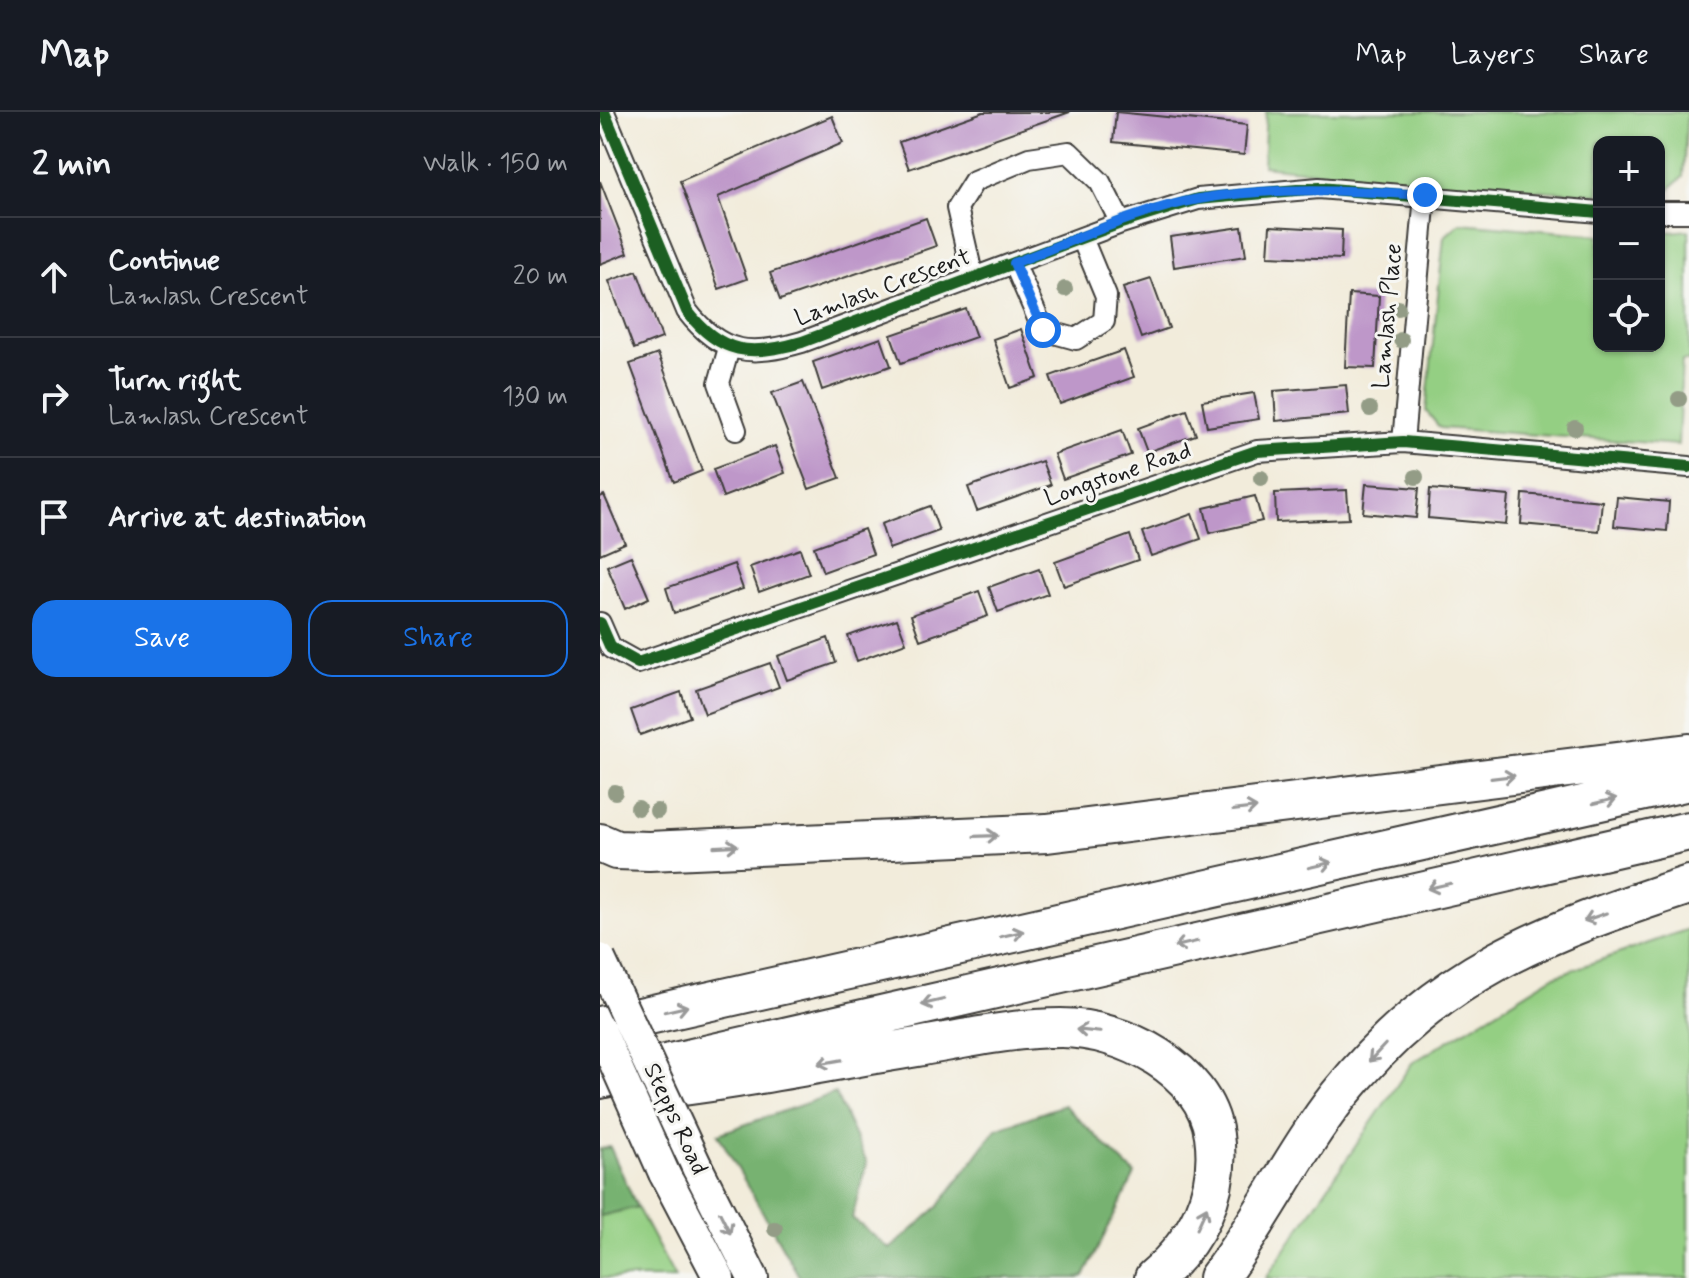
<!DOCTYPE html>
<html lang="en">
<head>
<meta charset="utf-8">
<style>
  :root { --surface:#171b24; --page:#20242c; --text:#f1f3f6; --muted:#9ea1a6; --line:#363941; --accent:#1a73e8 }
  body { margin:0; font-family:Mynerve,sans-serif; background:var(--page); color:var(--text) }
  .controls { position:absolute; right:24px; top:24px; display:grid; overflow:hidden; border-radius:16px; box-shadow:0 2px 6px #0004 }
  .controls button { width:72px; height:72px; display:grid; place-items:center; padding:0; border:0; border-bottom:2px solid var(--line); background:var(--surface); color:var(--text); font:40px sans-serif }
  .stop { position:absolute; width:24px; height:24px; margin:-18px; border:6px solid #1a73e8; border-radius:50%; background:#fff }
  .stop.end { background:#1a73e8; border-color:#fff; box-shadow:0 2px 8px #0008 }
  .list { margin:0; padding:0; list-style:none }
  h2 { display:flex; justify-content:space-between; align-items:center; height:104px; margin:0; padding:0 32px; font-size:34px }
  h2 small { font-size:26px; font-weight:400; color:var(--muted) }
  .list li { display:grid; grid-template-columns:52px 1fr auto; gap:24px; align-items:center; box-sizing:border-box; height:120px; padding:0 32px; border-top:2px solid var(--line) }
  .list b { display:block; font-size:30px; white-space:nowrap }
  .list p { margin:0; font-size:26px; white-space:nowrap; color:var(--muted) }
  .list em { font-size:26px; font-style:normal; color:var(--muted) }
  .actions { display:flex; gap:16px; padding:24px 32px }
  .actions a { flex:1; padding:18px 0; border:2px solid var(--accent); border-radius:24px; text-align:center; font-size:28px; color:var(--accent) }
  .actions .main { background:var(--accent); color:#fff }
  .icon { flex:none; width:44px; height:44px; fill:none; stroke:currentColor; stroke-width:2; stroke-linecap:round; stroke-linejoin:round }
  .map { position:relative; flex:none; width:1089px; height:1166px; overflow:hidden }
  header { display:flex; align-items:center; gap:48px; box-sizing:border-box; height:112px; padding:0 40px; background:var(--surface); border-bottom:2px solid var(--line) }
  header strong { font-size:38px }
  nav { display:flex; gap:44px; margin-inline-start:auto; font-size:28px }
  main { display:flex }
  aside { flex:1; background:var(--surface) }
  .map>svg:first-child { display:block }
</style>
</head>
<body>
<header>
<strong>Map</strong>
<nav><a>Map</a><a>Layers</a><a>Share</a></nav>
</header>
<main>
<aside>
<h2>2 min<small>Walk · 150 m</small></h2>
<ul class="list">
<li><svg class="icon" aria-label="ahead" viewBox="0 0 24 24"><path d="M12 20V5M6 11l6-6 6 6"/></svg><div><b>Continue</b><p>Lamlash Crescent</p></div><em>20 m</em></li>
<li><svg class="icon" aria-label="right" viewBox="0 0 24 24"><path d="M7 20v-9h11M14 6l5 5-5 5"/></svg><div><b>Turn right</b><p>Lamlash Crescent</p></div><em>130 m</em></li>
<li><svg class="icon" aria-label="arrive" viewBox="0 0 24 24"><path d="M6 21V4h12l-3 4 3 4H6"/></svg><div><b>Arrive at destination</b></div></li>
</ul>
<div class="actions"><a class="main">Save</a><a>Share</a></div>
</aside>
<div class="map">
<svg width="1089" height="1166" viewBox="0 0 1089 1166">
  <rect width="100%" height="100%" fill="#f6f6f2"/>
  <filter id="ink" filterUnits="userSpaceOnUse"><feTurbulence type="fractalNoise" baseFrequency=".0125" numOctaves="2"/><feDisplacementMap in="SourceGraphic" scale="16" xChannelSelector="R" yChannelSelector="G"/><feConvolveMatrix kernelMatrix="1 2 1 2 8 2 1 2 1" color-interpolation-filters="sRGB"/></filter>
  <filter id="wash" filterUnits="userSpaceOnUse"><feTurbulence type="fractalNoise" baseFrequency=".006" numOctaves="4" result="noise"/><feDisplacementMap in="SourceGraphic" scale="32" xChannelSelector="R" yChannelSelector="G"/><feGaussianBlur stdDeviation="1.8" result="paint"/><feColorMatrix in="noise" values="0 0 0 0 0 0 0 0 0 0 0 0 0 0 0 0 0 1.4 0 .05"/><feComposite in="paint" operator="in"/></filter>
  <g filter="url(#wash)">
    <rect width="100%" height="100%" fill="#f2ecdb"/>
    <path fill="#94cf83" stroke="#587650" stroke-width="2" d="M666,0h421l-4,65 -24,20v-55h-60v52l-168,-10 -168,-18z
      M860,111l139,12v111h60v-113l30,-3v131h-7l-4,84 -238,-17 -14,-17 18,-174z
      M1089,817v349h-423l146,-215 140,-86z
      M37,1095l38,71h-75v-62z"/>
    <path fill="#77b271" stroke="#4a6746" stroke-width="2" d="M235,981l32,70 -15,55 38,31 48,-42 58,-78 68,-24 71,69 -51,102 -4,2h-280l-82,-144z
      M10,1035l27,60 -37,9v-67z"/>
    <g id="blocks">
      <path fill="#be97c9" d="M383,0h87l-161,57 -10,-27z
        M516,0l131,13 -3,30 -131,-13z
        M232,4l11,27 -125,54 29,82 -28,10 -39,-108z
        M0,69l28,72 -28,11z
        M326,106l10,28 -156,54 -10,-27z
        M670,114l72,4 -1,29 -73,-3z
        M642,115l4,29 -72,11 -4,-30z
        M37,159l25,67 -28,11 -25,-68z
        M551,167l18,49 -28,10 -18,-50z
        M749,182l30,2 -4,72 -30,-1z
        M366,197l10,28 -75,26 -10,-28z
        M421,217l17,49 -28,10 -17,-49z
        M281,226l10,28 -69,24 -9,-28z
        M524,238l10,27 -74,27 -10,-28z
        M58,242l44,117 -28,11 -44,-118z
        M203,270l37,96 -31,11 -37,-96z
        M746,273l3,29 -73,7 -2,-30z
        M654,281l5,26 -52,8 -5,-26z
        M587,298l9,25 -49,17 -9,-24z
        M522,318l9,25 -68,24 -9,-25z
        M175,334l10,27 -62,24 -10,-28z
        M442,349l9,24 -74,26 -9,-24z
        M766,372l53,4 -3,30 -53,-5z
        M830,377l79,7 -3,29 -78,-7z
        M747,378l2,29 -73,3 -1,-29z
        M923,382l79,7 -3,30 -78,-7z
        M4,383l21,48 -25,11v-57z
        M655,384l7,25 -52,12 -6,-25z
        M1017,385l52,5 -2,29 -53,-5z
        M330,394l9,25 -50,18 -8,-25z
        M592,402l9,25 -50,17 -9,-24z
        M264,417l9,25 -50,18 -9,-25z
        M530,423l8,25 -74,26 -9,-24z
        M200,437l9,25 -50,18 -9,-25z
        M31,444l18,42 -24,11 -18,-43z
        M134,452l9,25 -69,24 -8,-25z
        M439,457l9,25 -50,18 -9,-25z
        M379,479l9,25 -68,24 -9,-25z
        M297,507l9,24 -49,18 -9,-25z
        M228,526l8,25 -49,17 -9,-24z
        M170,551l9,24 -74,27 -9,-25z
        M81,580l9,25 -50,18 -9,-25z"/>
    </g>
  </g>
  <g filter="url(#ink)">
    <use href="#blocks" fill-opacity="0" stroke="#3c3b39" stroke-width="2"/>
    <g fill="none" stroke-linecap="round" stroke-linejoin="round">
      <g stroke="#3c3b39" stroke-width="24">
        <path id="minor" d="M4,0l83,199c34,44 64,46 115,31l319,-119 77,-24 121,-11 280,24
          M1059,100h30
          M414,151l29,67 33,9 28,-18 2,-25 -24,-58
          M373,166l-16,-70 17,-27 55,-23 40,-6 31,30 21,41
          M129,236l-10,35 17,47
          M803,330l22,-247
          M0,511l11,25 27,15 619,-212 146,-9 286,25"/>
      </g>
      <g stroke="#3c3b39" stroke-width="34">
        <path id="secondary" d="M97,1055l56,111
          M64,1061l55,105"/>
      </g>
      <g stroke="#3c3b39" stroke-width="42">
        <path id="motorway" d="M0,731l16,7 33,1 398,-18 642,-80
          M0,914l1089,-245
          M0,967l1089,-248
          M41,979c93,-10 184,-29 276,-44 47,-8 97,-19 144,-19 61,0 144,41 153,107 8,57 -17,106 -60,143
          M618,1166c44,-58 77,-127 121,-183 100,-124 204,-162 350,-210"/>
      </g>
      <use href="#minor" stroke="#fff" stroke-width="20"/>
      <use href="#secondary" stroke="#fff" stroke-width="30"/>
      <use href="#motorway" stroke="#fff" stroke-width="38"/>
      <g stroke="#3c3b39" stroke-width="34" stroke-linecap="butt">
        <path id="secondary-bridge" d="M0,847l97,208
          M0,918l64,143"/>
      </g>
      <use href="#secondary-bridge" stroke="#fff" stroke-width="30"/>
      <g stroke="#f6f6f2" stroke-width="17">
        <path id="cycleway" d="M4,0l83,199c34,44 64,46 115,31l319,-119 77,-24 121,-11 280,24
          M0,511l11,25 27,15 619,-212 146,-9 286,25"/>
      </g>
      <use href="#cycleway" stroke="#1b5e20" stroke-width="12"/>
    </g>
    <g fill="#939c86">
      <circle cx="465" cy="177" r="8"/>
      <circle cx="798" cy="196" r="8"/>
      <circle cx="801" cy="228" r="8"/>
      <circle cx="1079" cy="287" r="8"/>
      <circle cx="770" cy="297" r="8"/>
      <circle cx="975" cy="316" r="8"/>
      <circle cx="816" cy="365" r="8"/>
      <circle cx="661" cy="366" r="8"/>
      <circle cx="15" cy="680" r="8"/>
      <circle cx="38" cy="696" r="8"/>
      <circle cx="57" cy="699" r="8"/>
      <circle cx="175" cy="1117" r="8"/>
    </g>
    <defs><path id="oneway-shaft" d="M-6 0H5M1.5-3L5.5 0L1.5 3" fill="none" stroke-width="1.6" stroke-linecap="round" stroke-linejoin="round" transform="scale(2)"/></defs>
    <g stroke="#999">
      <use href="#oneway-shaft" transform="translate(903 665) rotate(-7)"/>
      <use href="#oneway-shaft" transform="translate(1005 689) rotate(-13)"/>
      <use href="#oneway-shaft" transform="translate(645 697) rotate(-7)"/>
      <use href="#oneway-shaft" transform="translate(386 724) rotate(-2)"/>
      <use href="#oneway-shaft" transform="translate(126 734) rotate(-3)"/>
      <use href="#oneway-shaft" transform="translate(720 753) rotate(-13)"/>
      <use href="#oneway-shaft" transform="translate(839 774) rotate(167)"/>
      <use href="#oneway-shaft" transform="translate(995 805) rotate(161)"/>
      <use href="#oneway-shaft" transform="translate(412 822) rotate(-13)"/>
      <use href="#oneway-shaft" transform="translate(586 832) rotate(167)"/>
      <use href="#oneway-shaft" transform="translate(333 890) rotate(167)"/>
      <use href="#oneway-shaft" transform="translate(76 897) rotate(-13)"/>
      <use href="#oneway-shaft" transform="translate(488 919) rotate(-174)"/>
      <use href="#oneway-shaft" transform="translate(777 941) rotate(133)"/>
      <use href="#oneway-shaft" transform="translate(230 950) rotate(170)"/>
      <use href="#oneway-shaft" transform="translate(602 1106) rotate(-66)"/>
      <use href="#oneway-shaft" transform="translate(125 1111) rotate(63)"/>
    </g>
  </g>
  <g fill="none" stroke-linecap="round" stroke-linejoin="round" filter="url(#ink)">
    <path stroke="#1a73e8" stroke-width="10" d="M443,218l-29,-67c56,-21 126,-54 185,-64 75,-13 151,-9 226,-4"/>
  </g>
  <g text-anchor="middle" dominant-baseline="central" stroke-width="6" stroke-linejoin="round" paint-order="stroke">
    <g font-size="24" fill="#1c1c1c" stroke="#f6f6f2">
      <text transform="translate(283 176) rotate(-20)">Lamlash Crescent</text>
      <text transform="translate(788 204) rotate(-85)">Lamlash Place</text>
      <text transform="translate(518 363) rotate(-19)">Longstone Road</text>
      <text transform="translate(75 1007) rotate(65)">Stepps Road</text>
    </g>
  </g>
</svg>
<div class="controls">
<button>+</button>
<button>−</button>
<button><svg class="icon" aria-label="locate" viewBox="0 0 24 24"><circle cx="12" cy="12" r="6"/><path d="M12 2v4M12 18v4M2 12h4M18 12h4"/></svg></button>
</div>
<div class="stop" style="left:443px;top:218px"></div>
<div class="stop end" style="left:825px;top:83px"></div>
</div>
</main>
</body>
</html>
